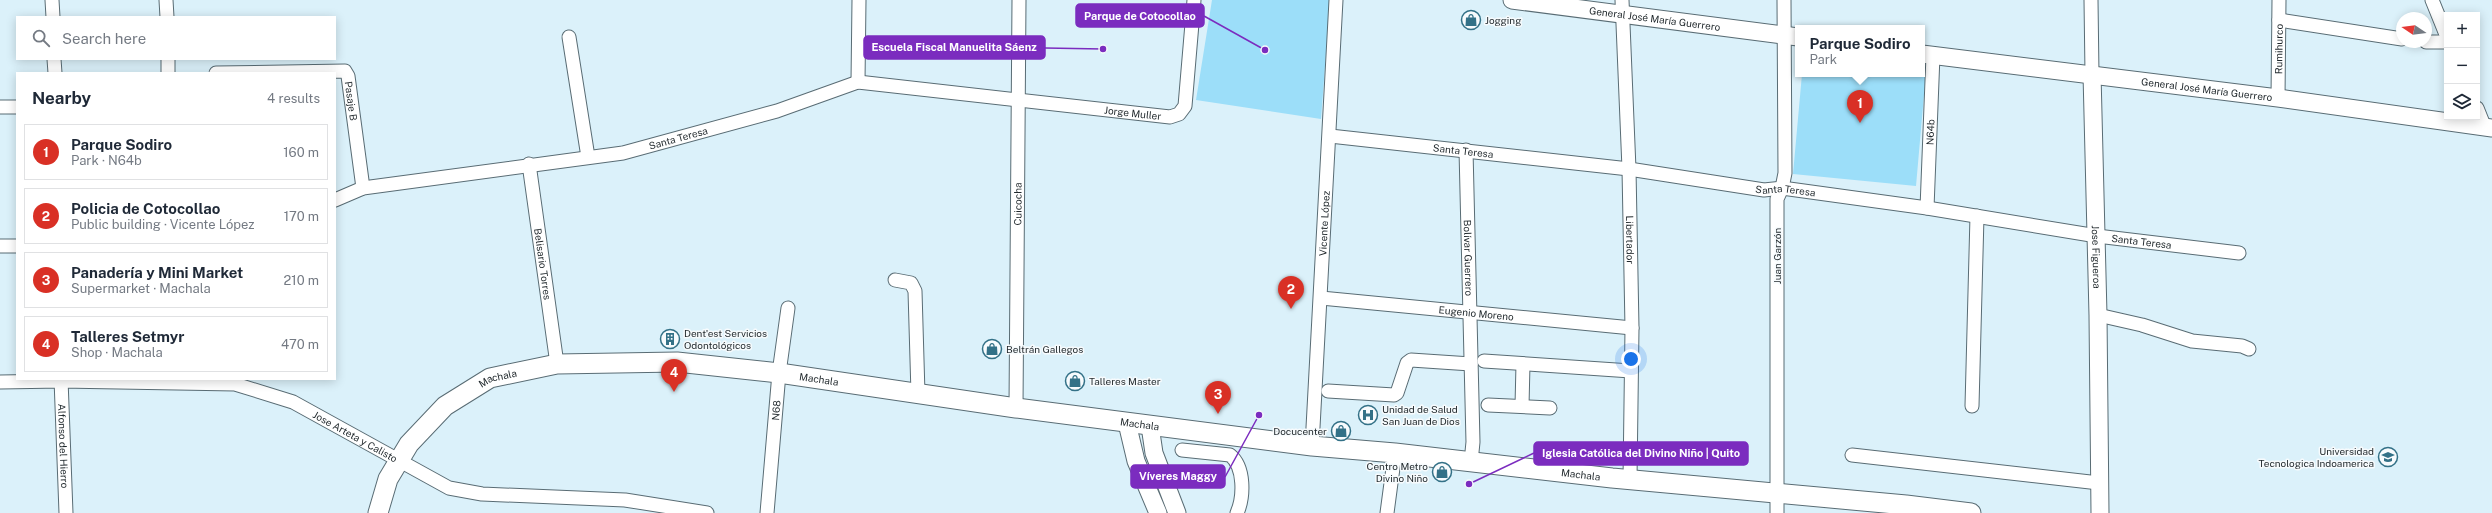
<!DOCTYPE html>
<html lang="en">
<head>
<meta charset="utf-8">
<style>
  :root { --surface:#fff; --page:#f6f6f7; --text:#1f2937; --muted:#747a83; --line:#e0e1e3; --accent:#d93025 }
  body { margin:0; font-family:"Public Sans",sans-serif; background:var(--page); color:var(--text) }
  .controls { position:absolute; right:12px; top:12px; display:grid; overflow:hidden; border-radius:0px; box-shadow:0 2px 10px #0003 }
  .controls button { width:36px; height:36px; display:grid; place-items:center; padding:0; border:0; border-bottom:1px solid var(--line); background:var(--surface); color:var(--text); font:20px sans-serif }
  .compass { position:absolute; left:2396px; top:12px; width:36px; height:36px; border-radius:50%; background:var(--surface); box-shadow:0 2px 10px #0003; rotate:283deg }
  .you { position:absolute; left:1631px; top:359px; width:14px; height:14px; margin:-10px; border:3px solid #fff; border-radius:50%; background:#1a73e8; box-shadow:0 0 0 6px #1a73e833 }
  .badge { display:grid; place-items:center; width:26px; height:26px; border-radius:50%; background:var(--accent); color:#fff; font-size:13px; font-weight:700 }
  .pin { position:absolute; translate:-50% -33px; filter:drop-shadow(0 1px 2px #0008) }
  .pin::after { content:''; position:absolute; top:21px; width:14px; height:12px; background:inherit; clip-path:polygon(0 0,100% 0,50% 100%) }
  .popup { position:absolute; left:1795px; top:25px; width:130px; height:52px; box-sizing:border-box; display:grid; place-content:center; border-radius:0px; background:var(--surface); filter:drop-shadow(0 1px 3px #0005); font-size:13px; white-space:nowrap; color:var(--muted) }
  .popup b { font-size:15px; color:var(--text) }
  .popup::after { content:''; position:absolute; left:50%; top:100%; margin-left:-8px; border:8px solid transparent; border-top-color:var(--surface) }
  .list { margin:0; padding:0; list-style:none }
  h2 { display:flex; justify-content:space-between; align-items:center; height:52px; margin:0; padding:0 16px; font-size:17px }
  h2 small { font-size:13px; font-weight:400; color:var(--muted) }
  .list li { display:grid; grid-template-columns:26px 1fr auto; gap:12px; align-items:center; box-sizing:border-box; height:56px; margin:0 8px 8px; padding:0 8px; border:1px solid var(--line); border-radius:0px }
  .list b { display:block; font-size:15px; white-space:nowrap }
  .list p { margin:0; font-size:13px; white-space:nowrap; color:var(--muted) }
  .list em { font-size:13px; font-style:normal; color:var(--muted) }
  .icon { flex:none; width:22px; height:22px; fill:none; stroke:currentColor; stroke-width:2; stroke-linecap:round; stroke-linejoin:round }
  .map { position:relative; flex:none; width:2492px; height:513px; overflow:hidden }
  .search { position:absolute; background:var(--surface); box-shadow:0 2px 10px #0003; left:16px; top:16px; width:320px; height:44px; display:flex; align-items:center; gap:10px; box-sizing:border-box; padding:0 14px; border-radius:0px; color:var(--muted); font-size:15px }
  .panel { position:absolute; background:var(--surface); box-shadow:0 2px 10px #0003; left:16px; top:72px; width:320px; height:308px; border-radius:0px }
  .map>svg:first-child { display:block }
</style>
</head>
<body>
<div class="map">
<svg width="2492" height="513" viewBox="0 0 2492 513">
  <rect width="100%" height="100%" fill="#dbf1fa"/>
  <path fill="#9cdef9" d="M1212,0h118l-9,119 -125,-19z
    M1922,71l4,1 -10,114 -123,-12 9,-100h120z"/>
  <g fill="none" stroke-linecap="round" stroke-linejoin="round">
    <g stroke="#596c74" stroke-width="15">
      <g id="minor">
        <path d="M52,0l1,17"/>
        <path d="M166,0l1,17"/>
        <path id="s1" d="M1622,0l7,169 3,159 -2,151"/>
        <path d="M2091,0l1,74"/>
        <path d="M2432,0l15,37"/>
        <path d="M2279,20l123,19"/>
        <path d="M569,37l19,120"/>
        <path d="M2426,42h21"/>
        <path d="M54,59l1,14"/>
        <path d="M168,59v13"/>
        <path id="s2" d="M216,73l129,-2 3,5 15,112"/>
        <path d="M858,82l1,-82"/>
        <path id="s3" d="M2278,98l1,-98"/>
        <path d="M0,107h17"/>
        <path d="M2477,108l8,20"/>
        <path id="s4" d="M1330,136l299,33 135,21 18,-2 145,20 170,28 142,17"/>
        <path id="s5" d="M1466,150l7,292 -2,20"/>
        <path id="s6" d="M529,164l28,200"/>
        <path id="s7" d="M335,200l28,-12 260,-35 154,-42 81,-29 312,35 9,-3 6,-8 9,-106"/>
        <path id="s8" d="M1927,208l6,-153"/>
        <path d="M0,246h17"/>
        <path d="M895,280l16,3 4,8 3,103"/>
        <path id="s9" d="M1321,298l311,30"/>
        <path d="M2098,315l44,10 50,16 50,5 7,3"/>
        <path d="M1484,361l147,10"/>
        <path id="s10" d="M61,379l5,134"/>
        <path id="s11" d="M0,382l61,-1 174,3 58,18 156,86 33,6 143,6 82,13"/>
        <path d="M1328,391l66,4 3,-2 10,-30 4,-3 60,4"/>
        <path d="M1488,405l62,3"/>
        <path d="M1522,406l1,-42"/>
        <path d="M1972,406l5,-190"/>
        <path id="s12" d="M1016,408l3,-408"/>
        <path id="s13" d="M1312,446l24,-446"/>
        <path d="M1182,450l48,5c15,12 14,42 7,58"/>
        <path d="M1852,455l247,28"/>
        <path id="s14" d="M767,513l12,-140 9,-65"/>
        <path d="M1387,513l8,-60"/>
        <path d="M1777,513v-314l5,-11 3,-15 -1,-173"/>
      </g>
    </g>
    <g stroke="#596c74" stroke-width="19">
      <g id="tertiary">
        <path id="s15" d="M1512,0l286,37"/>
        <path id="s16" d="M1922,54l356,44 214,30"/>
        <path id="s17" d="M2092,74l6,241 2,198"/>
        <path d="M1127,423l9,38 22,52"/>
        <path d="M1150,426l4,27 23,60"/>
      </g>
    </g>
    <g stroke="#596c74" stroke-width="21">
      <g id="secondary">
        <path id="s18" d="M378,513l10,-34 21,-35 36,-38 45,-28 67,-14 120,-2 102,11 237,35 296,38 83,7 217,25 294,27 65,8"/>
      </g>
    </g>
    <use href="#minor" stroke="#fff" stroke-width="13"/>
    <use href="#tertiary" stroke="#fff" stroke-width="17"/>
    <use href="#secondary" stroke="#fff" stroke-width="19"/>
  </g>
  <defs>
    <g id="shop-ring" transform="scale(1)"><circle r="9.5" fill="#f7fbfd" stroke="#337187" stroke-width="1.5"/><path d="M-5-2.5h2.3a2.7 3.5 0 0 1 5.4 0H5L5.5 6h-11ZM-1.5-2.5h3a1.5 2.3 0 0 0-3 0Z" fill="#337187"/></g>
    <g id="building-ring" transform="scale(1)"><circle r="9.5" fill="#f7fbfd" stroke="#337187" stroke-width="1.5"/><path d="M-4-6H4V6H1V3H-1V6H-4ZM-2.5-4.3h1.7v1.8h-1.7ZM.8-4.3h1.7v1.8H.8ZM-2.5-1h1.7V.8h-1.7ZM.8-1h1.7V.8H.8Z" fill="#337187"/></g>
    <g id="hospital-ring" transform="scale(1)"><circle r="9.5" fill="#f7fbfd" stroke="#337187" stroke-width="1.5"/><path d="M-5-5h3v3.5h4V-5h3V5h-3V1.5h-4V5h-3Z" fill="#337187"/></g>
    <g id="university-ring" transform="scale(1)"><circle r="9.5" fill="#f7fbfd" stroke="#337187" stroke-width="1.5"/><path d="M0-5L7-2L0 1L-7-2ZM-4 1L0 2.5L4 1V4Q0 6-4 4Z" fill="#337187"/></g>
  </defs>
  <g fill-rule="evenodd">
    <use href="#shop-ring" x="1471" y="20"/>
    <use href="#building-ring" x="670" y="339"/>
    <use href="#shop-ring" x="992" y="349"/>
    <use href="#shop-ring" x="1075" y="381"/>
    <use href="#hospital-ring" x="1368" y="415"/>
    <use href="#shop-ring" x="1341" y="431"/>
    <use href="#university-ring" x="2388" y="457"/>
    <use href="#shop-ring" x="1442" y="472"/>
  </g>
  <g text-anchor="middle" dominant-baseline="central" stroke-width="3" stroke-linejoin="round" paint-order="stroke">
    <g font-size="10" fill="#1f272b" stroke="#f7fbfd">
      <text stroke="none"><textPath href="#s15" startOffset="144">General José María Guerrero</textPath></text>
      <text stroke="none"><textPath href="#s3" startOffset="49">Rumihurco</textPath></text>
      <text stroke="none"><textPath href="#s16" startOffset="287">General José María Guerrero</textPath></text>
      <text stroke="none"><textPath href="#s2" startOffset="160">Pasaje B</textPath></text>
      <text stroke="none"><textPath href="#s7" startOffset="815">Jorge Muller</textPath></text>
      <text stroke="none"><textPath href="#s8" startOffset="76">N64b</textPath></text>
      <text stroke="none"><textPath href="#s7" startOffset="350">Santa Teresa</textPath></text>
      <text stroke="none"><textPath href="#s4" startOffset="134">Santa Teresa</textPath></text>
      <text stroke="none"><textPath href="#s4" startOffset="459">Santa Teresa</textPath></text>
      <text stroke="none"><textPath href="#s12" startOffset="204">Cuicocha</textPath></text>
      <text stroke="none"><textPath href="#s13" startOffset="223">Vicente López</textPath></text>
      <text stroke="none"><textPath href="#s1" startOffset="240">Libertador</textPath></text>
      <text stroke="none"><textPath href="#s4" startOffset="819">Santa Teresa</textPath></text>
      <text transform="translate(1777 256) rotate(-90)">Juan Garzón</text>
      <text stroke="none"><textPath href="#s17" startOffset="183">Jose Figueroa</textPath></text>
      <text stroke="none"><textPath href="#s5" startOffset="108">Bolívar Guerrero</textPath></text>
      <text stroke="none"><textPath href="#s6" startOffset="101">Belisario Torres</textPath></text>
      <text stroke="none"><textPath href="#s9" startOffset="156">Eugenio Moreno</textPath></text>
      <text stroke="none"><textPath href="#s18" startOffset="189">Machala</textPath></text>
      <text stroke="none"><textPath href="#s18" startOffset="513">Machala</textPath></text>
      <text stroke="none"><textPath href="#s14" startOffset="103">N68</textPath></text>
      <text stroke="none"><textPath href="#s18" startOffset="837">Machala</textPath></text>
      <text stroke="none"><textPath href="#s11" startOffset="367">Jose Arteta y Calisto</textPath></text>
      <text stroke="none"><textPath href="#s10" startOffset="67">Alfonso del Hierro</textPath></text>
      <text stroke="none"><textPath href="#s18" startOffset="1281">Machala</textPath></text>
    </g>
    <g font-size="10" fill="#1f272b" stroke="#f7fbfd" text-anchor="start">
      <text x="1485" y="20">Jogging</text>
      <text x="684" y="333">Dent'est Servicios<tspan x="684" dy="12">Odontológicos</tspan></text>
      <text x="1006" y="349">Beltrán Gallegos</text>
      <text x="1089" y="381">Talleres Master</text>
      <text x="1382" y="409">Unidad de Salud<tspan x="1382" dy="12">San Juan de Dios</tspan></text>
      <text x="1327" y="431" text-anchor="end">Docucenter</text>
      <text x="2374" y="451" text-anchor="end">Universidad<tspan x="2374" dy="12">Tecnologica Indoamerica</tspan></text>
      <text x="1428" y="466" text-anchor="end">Centro Metro<tspan x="1428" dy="12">Divino Niño</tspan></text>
    </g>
  </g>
  <path fill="none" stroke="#7b2cbf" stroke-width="1.5" d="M1265 50L1204 16M1103 49L1045 48M1469 484L1534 453M1259 415L1225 477"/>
  <g fill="#7b2cbf" stroke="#f7fbfd" stroke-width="1.5">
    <circle cx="1265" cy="50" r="4"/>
    <circle cx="1103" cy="49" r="4"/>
    <circle cx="1469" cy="484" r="4"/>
    <circle cx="1259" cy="415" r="4"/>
  </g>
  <g fill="#7b2cbf" stroke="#7b2cbf" stroke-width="1.5">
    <rect x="1076" y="4" width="128" height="23" rx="4"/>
    <rect x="864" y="36" width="181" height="23" rx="4"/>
    <rect x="1534" y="442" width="214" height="23" rx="4"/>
    <rect x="1131" y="465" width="94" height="23" rx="4"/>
  </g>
  <g font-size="11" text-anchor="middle" font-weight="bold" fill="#fff">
    <text x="1140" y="20">Parque de Cotocollao</text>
    <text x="954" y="51">Escuela Fiscal Manuelita Sáenz</text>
    <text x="1641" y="457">Iglesia Católica del Divino Niño | Quito</text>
    <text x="1178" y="480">Víveres Maggy</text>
  </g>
</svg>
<div class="controls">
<button>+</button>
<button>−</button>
<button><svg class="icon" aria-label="layers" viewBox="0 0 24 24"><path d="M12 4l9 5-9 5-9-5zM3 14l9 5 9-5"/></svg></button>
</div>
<svg class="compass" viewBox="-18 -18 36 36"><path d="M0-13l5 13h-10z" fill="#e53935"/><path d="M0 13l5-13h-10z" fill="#747a83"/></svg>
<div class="you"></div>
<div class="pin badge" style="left:1860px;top:123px">1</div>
<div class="popup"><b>Parque Sodiro</b>Park</div>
<div class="pin badge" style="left:1291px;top:309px">2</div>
<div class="pin badge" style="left:1218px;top:414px">3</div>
<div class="pin badge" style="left:674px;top:392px">4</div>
<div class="search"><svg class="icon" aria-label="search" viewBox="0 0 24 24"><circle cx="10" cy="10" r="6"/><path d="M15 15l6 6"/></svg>Search here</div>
<section class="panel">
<h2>Nearby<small>4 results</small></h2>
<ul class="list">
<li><span class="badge">1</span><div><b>Parque Sodiro</b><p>Park · N64b</p></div><em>160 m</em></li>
<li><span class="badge">2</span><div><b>Policia de Cotocollao</b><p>Public building · Vicente López</p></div><em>170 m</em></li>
<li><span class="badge">3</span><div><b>Panadería y Mini Market</b><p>Supermarket · Machala</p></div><em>210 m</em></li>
<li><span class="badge">4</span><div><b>Talleres Setmyr</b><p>Shop · Machala</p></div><em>470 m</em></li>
</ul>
</section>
</div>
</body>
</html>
